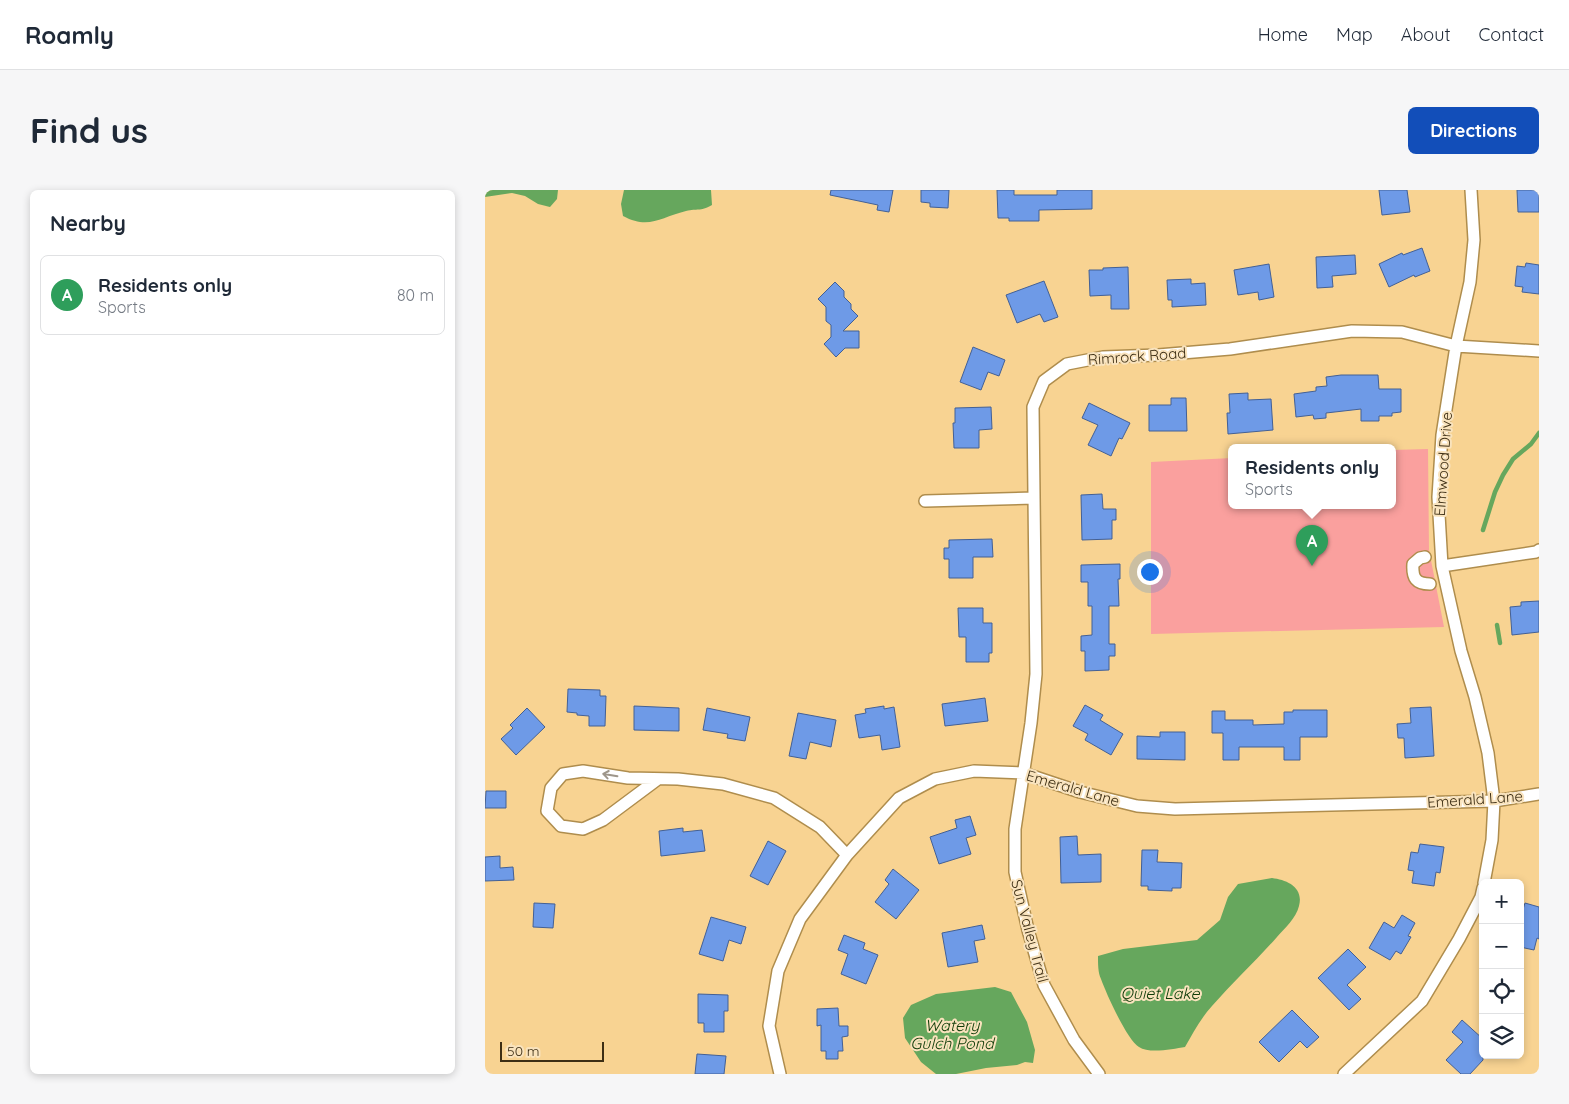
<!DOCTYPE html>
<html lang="en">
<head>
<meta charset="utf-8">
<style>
  :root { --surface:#fff; --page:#f6f6f7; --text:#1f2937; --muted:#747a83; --line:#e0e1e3; --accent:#124eb9 }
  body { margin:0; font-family:Quicksand,sans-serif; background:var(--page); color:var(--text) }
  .controls { position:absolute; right:15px; bottom:15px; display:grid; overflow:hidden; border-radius:8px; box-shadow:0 2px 8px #0003 }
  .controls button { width:45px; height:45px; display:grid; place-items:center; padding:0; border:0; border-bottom:1px solid var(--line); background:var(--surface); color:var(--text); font:25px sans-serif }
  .scale { position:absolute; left:15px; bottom:12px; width:104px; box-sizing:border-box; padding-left:5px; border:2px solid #3d2e14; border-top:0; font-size:14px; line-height:18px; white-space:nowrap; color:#3d2e14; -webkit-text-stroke:4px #f9e3bd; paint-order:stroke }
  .you { position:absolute; left:664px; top:381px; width:18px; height:18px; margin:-12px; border:4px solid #fff; border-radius:50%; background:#1a73e8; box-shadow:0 0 0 8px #1a73e833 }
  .badge { display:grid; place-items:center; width:32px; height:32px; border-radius:50%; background:var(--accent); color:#fff; font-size:16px; font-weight:700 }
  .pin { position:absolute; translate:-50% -41px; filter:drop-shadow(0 1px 2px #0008) }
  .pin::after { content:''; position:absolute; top:26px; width:18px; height:15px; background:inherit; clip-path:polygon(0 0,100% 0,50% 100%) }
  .popup { position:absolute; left:743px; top:254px; width:168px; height:65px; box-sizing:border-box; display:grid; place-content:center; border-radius:8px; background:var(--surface); filter:drop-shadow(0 1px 4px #0005); font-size:16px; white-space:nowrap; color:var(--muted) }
  .popup b { font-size:19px; color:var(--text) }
  .popup::after { content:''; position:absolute; left:50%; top:100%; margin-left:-10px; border:10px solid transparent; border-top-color:var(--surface) }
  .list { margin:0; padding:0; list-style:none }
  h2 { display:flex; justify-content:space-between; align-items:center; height:65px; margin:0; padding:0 20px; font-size:21px }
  h2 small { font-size:16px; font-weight:400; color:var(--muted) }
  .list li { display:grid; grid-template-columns:32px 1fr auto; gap:15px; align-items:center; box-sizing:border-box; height:80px; margin:0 10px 10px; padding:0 10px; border:1px solid var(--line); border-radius:8px }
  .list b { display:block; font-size:19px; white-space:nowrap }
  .list p { margin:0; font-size:16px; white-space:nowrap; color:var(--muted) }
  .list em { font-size:16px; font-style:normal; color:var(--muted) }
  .icon { flex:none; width:28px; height:28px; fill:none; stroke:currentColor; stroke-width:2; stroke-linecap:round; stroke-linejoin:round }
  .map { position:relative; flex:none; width:1054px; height:884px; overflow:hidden; border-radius:8px }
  header { display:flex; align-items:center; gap:30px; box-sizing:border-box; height:70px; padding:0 25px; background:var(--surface); border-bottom:1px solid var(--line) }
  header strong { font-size:24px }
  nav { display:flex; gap:28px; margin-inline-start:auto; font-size:18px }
  .intro { display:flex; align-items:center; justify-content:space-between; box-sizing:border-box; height:120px; padding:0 30px }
  h1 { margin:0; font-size:35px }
  .button { padding:12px 22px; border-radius:8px; background:var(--accent); color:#fff; font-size:18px; font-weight:700 }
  main { display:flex; gap:30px; padding:0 30px }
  aside { flex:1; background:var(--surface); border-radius:8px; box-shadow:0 2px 8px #0003 }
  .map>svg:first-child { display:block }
</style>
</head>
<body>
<header>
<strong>Roamly</strong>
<nav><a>Home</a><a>Map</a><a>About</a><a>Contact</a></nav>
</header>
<div class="intro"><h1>Find us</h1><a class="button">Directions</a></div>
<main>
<aside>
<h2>Nearby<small></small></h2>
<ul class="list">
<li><span class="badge" style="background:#2e9e5b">A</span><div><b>Residents only</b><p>Sports</p></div><em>80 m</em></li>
</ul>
</aside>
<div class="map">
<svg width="1054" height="884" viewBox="0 0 1054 884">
  <rect width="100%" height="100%" fill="#f8d392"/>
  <path fill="#faa09e" d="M943,259l1,101 15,77 -293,7v-172l81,-4v47h160v-55z"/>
  <path fill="#66a75d" d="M0,0h73l-1,9 -7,8 -12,-3 -13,-8 -13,-3 -27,4z
    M139,0h87l1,15c-13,7 -14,3 -26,6 -25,6 -37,19 -63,5l-2,-12z
    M787,688c15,2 32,9 27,28 -3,12 -14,22 -22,31 -21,24 -44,45 -65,69 -11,12 -19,27 -27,41 -12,2 -36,7 -46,0 -12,-7 -33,-54 -38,-68 -3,-6 -3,-15 -3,-23l25,-7 74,-9 23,-20 8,-23 10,-13z
    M510,797l16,5 16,30 8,28 -2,13 -8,-1 -8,3 -31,3 -30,6h-20l-15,-12 -16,-24 -2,-20 8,-13 25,-11z"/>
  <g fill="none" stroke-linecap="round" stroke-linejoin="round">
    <path stroke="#66a75d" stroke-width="4.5" d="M998,340l12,-38 8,-17 10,-16 18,-15 8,-11
      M1012,435l3,18"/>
  </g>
  <path fill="#6e9ae7" stroke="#436095" d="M346,0h62l-4,22 -12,-2 1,-5 -48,-10z
    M436,0h28l-1,18 -18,-1v-4l-9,-1z
    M512,0h17v5h43v-5h35v19l-53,1v11h-30v-3h-11z
    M894,0h28l3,22 -28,3z
    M1032,0h22v22h-21z
    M937,58l8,23 -15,6 -1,-2 -25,12 -10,-23 23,-11 1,2z
    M870,65l1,19 -24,2 1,11 -16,1 -1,-31z
    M1041,73l13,2v29l-17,-2 1,-5 -8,-1 2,-20 8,1z
    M784,74l5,33 -15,3 -1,-8 -20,3 -4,-25z
    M643,77l1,42h-18v-14l-21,1 -1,-26h14v-2z
    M706,89v5l14,-1 1,22 -34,2v-7h-4l-1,-20z
    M559,91l14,36 -14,5 -4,-8 -23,9 -11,-28z
    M350,92l9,9v6l7,7v5l7,7 -15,15h16v17h-14l-9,9 -12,-13 7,-7v-12l-5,-4v-14l-8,-8z
    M488,157l32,13 -6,16 -11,-4 -7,18 -21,-8z
    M856,185h37l1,14h22v23l-9,1v3h-13v5h-18v-12l-35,4v5l-12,1 -1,-4 -17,2 -2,-23 22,-3v-4l11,-1 -1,-9z
    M763,203v7l23,-1 2,31 -45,4 -1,-21h3l-1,-19z
    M686,208h15l1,33h-38v-26h22z
    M604,213l41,20 -8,16 -3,-1 -8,18 -23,-11 10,-20 -16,-7z
    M506,217l1,22 -13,1v18h-25l-1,-25h2v-15z
    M617,304l1,15h13v11h-4v19l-30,1 -1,-45z
    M507,349l1,18h-20v21h-24v-19h-5v-11h5v-8z
    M635,374v15h-2l1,27h-10v38h6v12h-6v14l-24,1v-20h-4v-15l11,-1v-29h-4v-24h-7v-17z
    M1054,411v31l-27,3 -2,-28 11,-1v-4z
    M473,418h25v15h9v30h-3v9h-23v-25h-7z
    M83,499l32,1v6h6l-1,30h-16v-10l-12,-1v-2l-10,-1z
    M500,508l3,23 -43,5 -3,-22z
    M600,515l18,10 -3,5 23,14 -12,21 -26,-15 3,-6 -15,-8z
    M149,516l45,2v23l-45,-1z
    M399,516v3l10,-2 6,40 -18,3 -2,-15 -21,3 -4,-23 11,-2 -1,-4z
    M946,517l3,49 -29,2 -1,-20h-6l-1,-14 14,-1 -1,-15z
    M42,518l18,19 -29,28 -15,-16 12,-11 -3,-3z
    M222,518l43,9 -5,24 -18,-3 1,-4 -25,-4z
    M808,520h34v27h-27v23h-16v-13h-45v13h-16v-27h-11v-22h13v9h28v5l31,-1v-12h9z
    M313,523l38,7 -5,27 -21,-5 -4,17 -17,-3z
    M675,542h25v28l-48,-1v-23l23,1z
    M1,601h20v17h-21z
    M485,626l6,19 -10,3 5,16 -32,10 -9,-27 27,-9 -2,-8z
    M198,638v4l19,-2 3,21 -44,5 -2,-25z
    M592,646l1,19 23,-1v28l-40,1 -1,-46z
    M283,651l18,10 -18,34 -18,-9z
    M935,654l24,3 -4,26 -4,-1 -2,14 -22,-3 2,-12 -6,-1 3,-18 7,1z
    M657,660h16l-1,12 25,1 -1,25h-9v3l-24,-1v-4h-7z
    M15,666v12l13,-1 1,13 -29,1v-24z
    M408,679l26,21 -23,29 -21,-17 14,-18 -4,-4z
    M49,713l21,1 -2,24 -20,-1z
    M1040,713l14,4v32l-2,-1 -3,12 -14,-3v-28z
    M917,725l13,8 -7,13 3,1 -10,17 -5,-3 -6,9 -21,-12 15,-26 10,6z
    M226,727l35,10 -5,17 -12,-4 -6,21 -24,-7z
    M497,735l3,14 -11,2 4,21 -30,5 -6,-34z
    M359,745l21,8 -2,6 15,6 -12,29 -25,-10 7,-20 -10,-4z
    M863,759l18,18 -19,18 14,14 -12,11 -31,-32z
    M213,804l30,1v16h-4v21h-20v-9h-6z
    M353,818l1,18h9v10l-6,1 1,14h-5v8h-12v-8h-5v-26l-4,1v-17z
    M807,820l27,27 -12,11 -7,-7 -21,21 -20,-20z
    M977,830l21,19v21l-13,14h-9l-15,-14 17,-18 -11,-10z
    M212,864l29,2 -2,18h-29z"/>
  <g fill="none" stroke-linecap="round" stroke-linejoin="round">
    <g stroke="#af8d4d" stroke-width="14">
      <path id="street" d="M986,0l3,50 -4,42 -14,64 -14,89 -4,62 4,69 19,85 14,46 13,56 6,48 -2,39 -8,43
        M440,311l109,-3
        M940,367l-5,1 -7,6c-1,14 3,20 17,20
        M957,376l94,-14 3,-2
        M173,589l-55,41 -20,9 -22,-3 -14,-15 4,-23 12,-14 20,-3 45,7 50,1 45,5 51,14 46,29 27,28
        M295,884l-11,-48 9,-55 22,-52 47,-64 52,-57 36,-19 39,-8 49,2 57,19 57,14 38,3 319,-8 45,-7
        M614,884l-25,-34 -30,-55 -16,-55 -13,-58v-43l16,-106 5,-49 -3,-267 11,-26 23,-17 36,-7 55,-2 72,-6 122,-18 50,1 54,14 83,5
        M859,884l78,-73 37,-62 22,-42 2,-9"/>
    </g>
    <use href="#street" stroke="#fff" stroke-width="11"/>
  </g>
  <defs><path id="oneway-shaft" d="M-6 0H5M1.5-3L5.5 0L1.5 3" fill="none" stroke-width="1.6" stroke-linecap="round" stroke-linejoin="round" transform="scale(1.25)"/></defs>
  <use stroke="#9e968a" href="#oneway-shaft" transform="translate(125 585) rotate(-171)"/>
  <g text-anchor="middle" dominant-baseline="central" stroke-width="4" stroke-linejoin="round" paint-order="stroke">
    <g font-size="15" fill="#3d2e14" stroke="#f9e3bd">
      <text transform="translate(652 166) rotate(-4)">Rimrock Road</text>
      <text transform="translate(958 274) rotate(-86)">Elmwood Drive</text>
      <text transform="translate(588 598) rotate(16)">Emerald Lane</text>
      <text transform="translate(990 609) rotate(-4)">Emerald Lane</text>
      <text transform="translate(545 741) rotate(75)">Sun Valley Trail</text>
    </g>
    <g font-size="16" font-style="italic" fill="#0e3b07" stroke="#f9e3bd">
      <text x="675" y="803">Quiet Lake</text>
      <text x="467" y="835">Watery<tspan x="467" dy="18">Gulch Pond</tspan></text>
    </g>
  </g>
</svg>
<div class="controls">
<button>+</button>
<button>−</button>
<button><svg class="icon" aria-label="locate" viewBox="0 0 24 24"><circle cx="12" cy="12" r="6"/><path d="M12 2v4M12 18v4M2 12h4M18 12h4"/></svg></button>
<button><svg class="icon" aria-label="layers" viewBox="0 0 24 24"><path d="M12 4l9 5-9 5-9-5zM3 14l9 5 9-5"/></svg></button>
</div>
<div class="scale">50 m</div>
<div class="you"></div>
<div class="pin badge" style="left:827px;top:376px;background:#2e9e5b">A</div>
<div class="popup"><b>Residents only</b>Sports</div>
</div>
</main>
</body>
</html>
